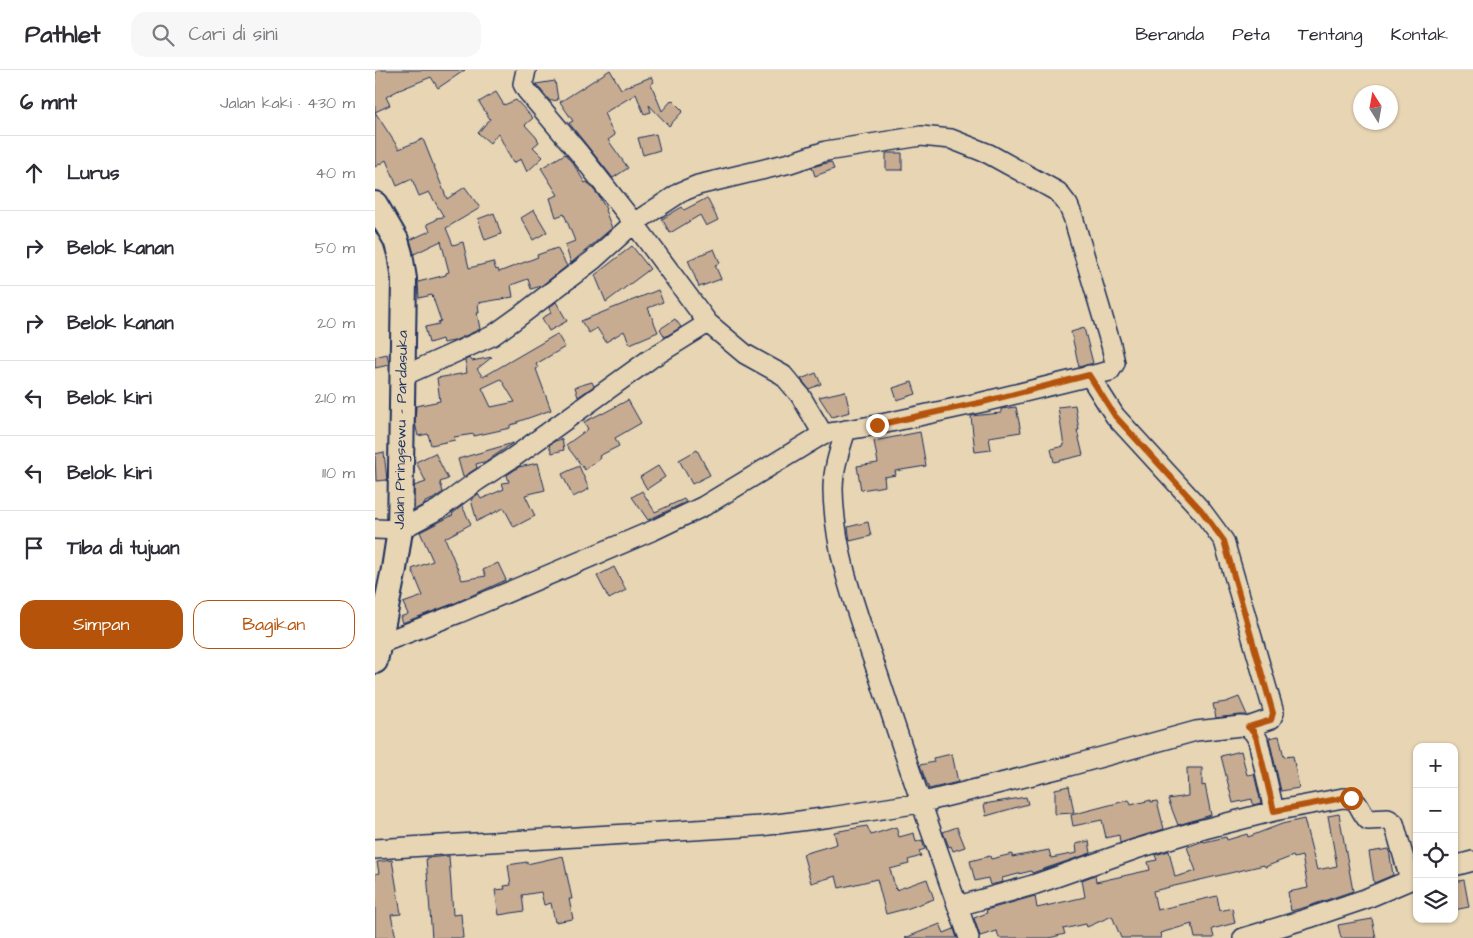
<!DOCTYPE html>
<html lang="id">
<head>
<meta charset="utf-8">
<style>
  :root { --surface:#fff; --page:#f7f7f7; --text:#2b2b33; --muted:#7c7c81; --line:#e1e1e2; --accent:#b45309 }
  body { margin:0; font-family:"Architects Daughter",sans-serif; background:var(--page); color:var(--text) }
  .controls { position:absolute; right:15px; bottom:15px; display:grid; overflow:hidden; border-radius:10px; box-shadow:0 1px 4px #0004 }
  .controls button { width:45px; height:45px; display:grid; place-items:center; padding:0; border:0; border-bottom:1px solid var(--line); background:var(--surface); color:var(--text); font:25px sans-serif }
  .compass { position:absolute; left:978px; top:15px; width:45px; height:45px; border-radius:50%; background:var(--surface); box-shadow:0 1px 4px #0004; rotate:349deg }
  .stop { position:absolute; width:15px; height:15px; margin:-11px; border:4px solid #b45309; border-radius:50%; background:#fff }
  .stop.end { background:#b45309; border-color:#fff; box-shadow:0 1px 5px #0008 }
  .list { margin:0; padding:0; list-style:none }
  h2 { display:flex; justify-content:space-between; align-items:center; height:65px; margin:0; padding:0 20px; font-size:21px }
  h2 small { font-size:16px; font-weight:400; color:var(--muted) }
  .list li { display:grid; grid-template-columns:32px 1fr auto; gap:15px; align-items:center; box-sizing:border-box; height:75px; padding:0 20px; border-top:1px solid var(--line) }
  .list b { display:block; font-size:19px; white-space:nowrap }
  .list em { font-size:16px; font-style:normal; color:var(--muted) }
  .actions { display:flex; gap:10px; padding:15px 20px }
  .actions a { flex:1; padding:11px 0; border:1px solid var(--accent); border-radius:15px; text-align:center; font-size:18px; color:var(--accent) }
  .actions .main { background:var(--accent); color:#fff }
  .icon { flex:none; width:28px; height:28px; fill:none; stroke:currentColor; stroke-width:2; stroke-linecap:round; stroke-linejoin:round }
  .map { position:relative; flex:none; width:1098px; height:868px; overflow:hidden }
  header { display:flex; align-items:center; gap:30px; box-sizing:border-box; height:70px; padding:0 25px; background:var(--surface); border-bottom:1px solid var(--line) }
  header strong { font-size:24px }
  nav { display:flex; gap:28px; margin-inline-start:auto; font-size:18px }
  .search { width:350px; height:45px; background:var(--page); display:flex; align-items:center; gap:12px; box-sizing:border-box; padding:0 18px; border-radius:15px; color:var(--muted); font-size:19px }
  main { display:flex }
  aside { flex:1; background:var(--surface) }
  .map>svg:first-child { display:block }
</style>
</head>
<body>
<header>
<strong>Pathlet</strong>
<div class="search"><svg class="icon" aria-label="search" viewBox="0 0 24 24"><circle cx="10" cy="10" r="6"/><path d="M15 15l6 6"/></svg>Cari di sini</div>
<nav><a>Beranda</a><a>Peta</a><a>Tentang</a><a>Kontak</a></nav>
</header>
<main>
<aside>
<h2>6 mnt<small>Jalan kaki · 430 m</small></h2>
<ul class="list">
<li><svg class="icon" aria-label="ahead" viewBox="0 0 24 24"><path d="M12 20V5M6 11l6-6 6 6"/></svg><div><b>Lurus</b></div><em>40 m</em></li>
<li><svg class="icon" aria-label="right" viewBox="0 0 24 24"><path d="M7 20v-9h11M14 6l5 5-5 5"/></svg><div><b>Belok kanan</b></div><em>50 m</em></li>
<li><svg class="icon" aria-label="right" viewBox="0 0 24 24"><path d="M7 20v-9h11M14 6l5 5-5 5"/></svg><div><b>Belok kanan</b></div><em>20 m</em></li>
<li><svg class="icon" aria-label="left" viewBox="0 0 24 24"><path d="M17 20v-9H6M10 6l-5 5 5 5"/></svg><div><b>Belok kiri</b></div><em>210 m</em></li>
<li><svg class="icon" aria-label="left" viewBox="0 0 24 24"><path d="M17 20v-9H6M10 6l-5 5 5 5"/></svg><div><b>Belok kiri</b></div><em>110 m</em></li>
<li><svg class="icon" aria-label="arrive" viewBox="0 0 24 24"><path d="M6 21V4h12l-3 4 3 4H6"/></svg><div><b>Tiba di tujuan</b></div></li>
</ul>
<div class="actions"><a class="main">Simpan</a><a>Bagikan</a></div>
</aside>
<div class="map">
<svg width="1098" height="868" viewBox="0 0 1098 868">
  <rect width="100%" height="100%" fill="#e7d5b3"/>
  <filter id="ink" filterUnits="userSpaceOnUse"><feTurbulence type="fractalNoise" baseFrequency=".02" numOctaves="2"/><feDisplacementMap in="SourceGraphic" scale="10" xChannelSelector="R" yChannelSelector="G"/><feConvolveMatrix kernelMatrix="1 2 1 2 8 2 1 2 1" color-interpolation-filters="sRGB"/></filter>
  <g filter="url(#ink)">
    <path fill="#c7ac92" stroke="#1b2f5e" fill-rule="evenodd" d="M5,0h85l-27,18 -7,-11 -34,14 -11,6 4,8 -15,7v-39z
      M235,0l11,19 30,-12 3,5 -3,2 11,27 10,-11 11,11 -14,15 -20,-21 2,7 -7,2 -8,-20 -32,19 6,14 5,8 -7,5 20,28 -15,10 -44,-55 4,-2 -13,-19z
      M180,11l3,19 -8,1 -14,-17z
      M121,22l8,13 12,-5 17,18 -8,7 11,12 3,5 -6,5 10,10 -16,15 -6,-13 -8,4 -15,-30 -8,10 -12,-10 12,-14 -11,-17z
      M0,42l24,37 24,-10 24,60 18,-12 15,21 -34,20 7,17 10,-3 6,26 24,-6 3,8 2,-1 1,3 39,-15 -1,-2 20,-7 10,18 -26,20 -10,3 -3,-10 -17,6 2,12 -35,6 1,10h-2l3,16 -26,12 -11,2 -1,-4 -13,4 -4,-16 14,-3 -1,-2 3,-1 -9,-26 -13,3 -1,-16 28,-7v-2l3,-1 -8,-31 -27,13 -4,-14 20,-9 -3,-7 9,-4v-2l8,-1 -15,-25 -10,4 -7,-17 -15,7 -11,-26 -11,7z
      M281,64l4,16 -17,5 -5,-17z
      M511,83h16v17h-16z
      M190,84l9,11 11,18 2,-1 11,13 8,14 -1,1 7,18 -41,35 -6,-18 10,-4 -11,-27 -8,3 -6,-19 8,-3 -17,-27z
      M456,92l3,7 -19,7 -3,-9z
      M332,128l11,22 -12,6 -6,-11 -30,18 -8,-14 20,-12 2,3z
      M159,140l13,22 -14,8 -12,-22z
      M119,143l7,21 -16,6 -7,-21z
      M257,176l18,23 -44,33 -11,-27z
      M339,179l6,14 -5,2 6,14 -22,8 -11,-27z
      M283,220l5,12 -15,6 10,24 -28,12 -6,-13 -18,11 -9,-14 -8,5 -8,-12z
      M181,232l11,19 -18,10 -7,-13 9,-5 -2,-5z
      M300,249l6,8 -16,10 -5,-8z
      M709,258l9,35 -14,4 -8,-35z
      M182,264l8,13 -29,17 2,4 -2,1 15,41 -34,12 1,1 -8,2v3l-36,8v-2l-20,3 1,3 -24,5 -3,-11 -10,2 -3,-13 1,-17 24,-5 -3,-23 30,-5 -2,-13 5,-2 2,3 20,-4 -15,12 6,8zM126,309l14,23 -24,5 -9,-19z
      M12,284l2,11 -14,3v-11z
      M441,303l5,11 -12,5 -8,-10z
      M217,312l2,4 -16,11 -3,-10z
      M537,312l4,12 -19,6 -4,-12z
      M470,321l5,21 -18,5 -13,-20z
      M253,330l13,23 -26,15 4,8 -20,10 1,2 -15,12 -19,-25 22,-16 -4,-7 18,-9v1z
      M700,335l4,25h-2l6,25 -29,7 -3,-13 13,-3 -6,-39z
      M641,337l5,25 -32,5 2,13 -16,2 -4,-36 30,-3v-4z
      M545,362l6,34 -31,5 1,4 -12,2 1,9 -24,4 -4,-24 21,-3 -4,-22z
      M187,369l2,11 -12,3 -3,-8 6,-4z
      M138,373l-26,18 -11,3 1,4 -14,9 -5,-18z
      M322,380l13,25 -18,9 -13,-24z
      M9,382l3,28 -11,1 -1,-27z
      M60,383l13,26 -8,3 3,10 -10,7 -8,3v2l-11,6v-24l12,-4 -10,-20z
      M163,393l7,27 -20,5 10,21 -21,11 -10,-19 -27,13 -6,-21 7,-6 3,5 23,-10 -2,-6 7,-1 -2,-7 12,-8z
      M204,396l10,23 -16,8 -11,-23z
      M283,396l7,11 -18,12 -7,-12z
      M267,421l13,21 29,-13 2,3 -38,18 -16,-23z
      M87,436l9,18 -26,14 17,42 24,-4 -3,-6 15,-7 8,17 -51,23 -53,20 -2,-6 8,-3 -5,-11 20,-7 -11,-27 21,-8 -13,-29 33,-17 -1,-1z
      M493,452l3,14 -21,5 -2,-14z
      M239,497l12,23 -17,9 -12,-23z
      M864,627l8,18h-7l-24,3 -3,-14 13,-2z
      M904,666l5,21 9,-1 6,32 -18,3 -12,-53z
      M866,681l6,24 7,-1 7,29 -8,2 -1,-6 -19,4 -12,-47z
      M577,684l6,28 -29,7 -9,-24 14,-3 -1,-4z
      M812,698h15v18l3,-1 6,30 -33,10 -10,-26 20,-3z
      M694,716l5,27 -19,1v-25z
      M651,727l2,7 -42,12 -2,-12z
      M754,730l2,5 20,-5v2l6,-1 7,28 -44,14 -1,-8 -13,3 -4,-18 -29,6 -2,-11z
      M964,744l14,77 -47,16 -15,4 -3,-19 20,-4 -6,-32 -8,2 -1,-2 -28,11 -1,-2 -111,26 4,19 60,-14 3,15 12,-3 3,15 -23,6 2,9h-19l-3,-14 -32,9 1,5h-40l-9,-22 -25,11 -1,-3 -23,5 2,5 -16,4h-50l-2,-7 -17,5 -6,-18 13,-5 -1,-3 49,-14 2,12 48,-11 -3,-17 13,-5 1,7 54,-12 -2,-8 9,-2 -2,-5 14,-4 6,26 21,-6 -9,-24 16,-6 1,1 22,-5 1,3 20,-6 1,3 34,-13 22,-5 13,51 20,-4 -9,-50z
      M492,756l4,9 25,-8 3,10 15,-4 2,9 6,-2 3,9 -6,2 2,5 -13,4 1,4 -19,5 6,21 31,-11 7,20 -25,9 -23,6 -9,-35 -38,9 -3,-12 -25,7 -8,-29 34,-10 -3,-12z
      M582,757l8,20 -12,4 -2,-5 -2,1 -6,-15z
      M714,771l2,12 -59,20 -1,-2 -29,7 1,4 -13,3 -2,-7 -13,3 -5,-20 20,-5 1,3 21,-5v3l37,-7 2,8 26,-5 -1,-9z
      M1014,779l4,26 -19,8 -5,-31z
      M74,786l4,59 8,-1 2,24h-31l-6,-80z
      M188,786l9,43h-3l4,20 -18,3 -4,-19 -7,2 -3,-13 -19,3 2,16 -25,4 -4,-25 10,-1 -1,-3 7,-1 -3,-20 19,-3v2z
      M17,790l9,54 -10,1 5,23h-21v-64l4,-1 -2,-11z
      M1089,810l5,27 -15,3v-28z
      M997,849l4,19h-35l-3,-13z
      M565,854l4,9 10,-4 3,9h-52z"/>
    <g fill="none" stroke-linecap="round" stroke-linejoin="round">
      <g stroke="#1b2f5e" stroke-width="22">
        <path id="minor" d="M151,0l-3,14 4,7 52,62 55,70 74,100 37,31 38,21 17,20 23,39
          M471,360c-6,19 -13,39 -13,59 1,67 26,129 47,191 28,86 58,172 89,258
          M0,459l25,1 39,-21 38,-28 37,-24 136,-98 58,-36
          M4,574l80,-31 195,-83 50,-24 119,-72 54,-9 106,-23 127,-31 5,-8 -4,-18 -38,-128 -5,-12 -10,-13 -69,-38 -38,-15 -30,-3 -95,15 -36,12 -92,22 -17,7 -47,31 -41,37 -76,58 -25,18 -89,40
          M873,657l6,6 4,7 16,71
          M0,779l386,-23 70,-9 89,-14 149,-37 127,-35 45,-5 7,1 23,-8 3,-6 -50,-172 -23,-31 -86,-94 -26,-41
          M1079,796l19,-5
          M583,836l75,-21 103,-36 60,-18 78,-20 69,-13c18,0 14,11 25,22l20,-1 6,4 16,57
          M868,868l66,-20 56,-19 52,-22"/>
      </g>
      <g stroke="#1b2f5e" stroke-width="28">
        <path id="major" d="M0,134l21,36 4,14 4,25 -4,251 -6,39 -19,92"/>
      </g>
      <use href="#minor" stroke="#e7d5b3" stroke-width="19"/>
      <use href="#major" stroke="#e7d5b3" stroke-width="24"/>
    </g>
  </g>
  <g fill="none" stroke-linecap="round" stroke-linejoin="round" filter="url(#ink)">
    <path stroke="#b45309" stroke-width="6" d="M502,355l106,-23 106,-27 26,41 86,94 23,31 49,172 -2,7 -23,7 6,5 3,8 17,71 69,-13h8"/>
  </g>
  <g text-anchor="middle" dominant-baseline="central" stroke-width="5" stroke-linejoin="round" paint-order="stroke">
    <g font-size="15" fill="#1b2f5e" stroke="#e7d5b3">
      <text transform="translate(26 360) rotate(-89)">Jalan Pringsewu - Pardasuka</text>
    </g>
  </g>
</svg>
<div class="controls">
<button>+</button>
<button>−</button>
<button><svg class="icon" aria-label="locate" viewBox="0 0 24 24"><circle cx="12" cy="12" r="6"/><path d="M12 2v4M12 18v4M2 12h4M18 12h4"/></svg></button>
<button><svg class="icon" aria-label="layers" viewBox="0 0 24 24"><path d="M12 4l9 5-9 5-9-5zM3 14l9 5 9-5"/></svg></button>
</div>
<svg class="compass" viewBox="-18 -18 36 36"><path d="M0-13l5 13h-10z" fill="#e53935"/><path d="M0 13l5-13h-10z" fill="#7c7c81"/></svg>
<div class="stop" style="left:976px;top:728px"></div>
<div class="stop end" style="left:502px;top:355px"></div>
</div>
</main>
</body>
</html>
